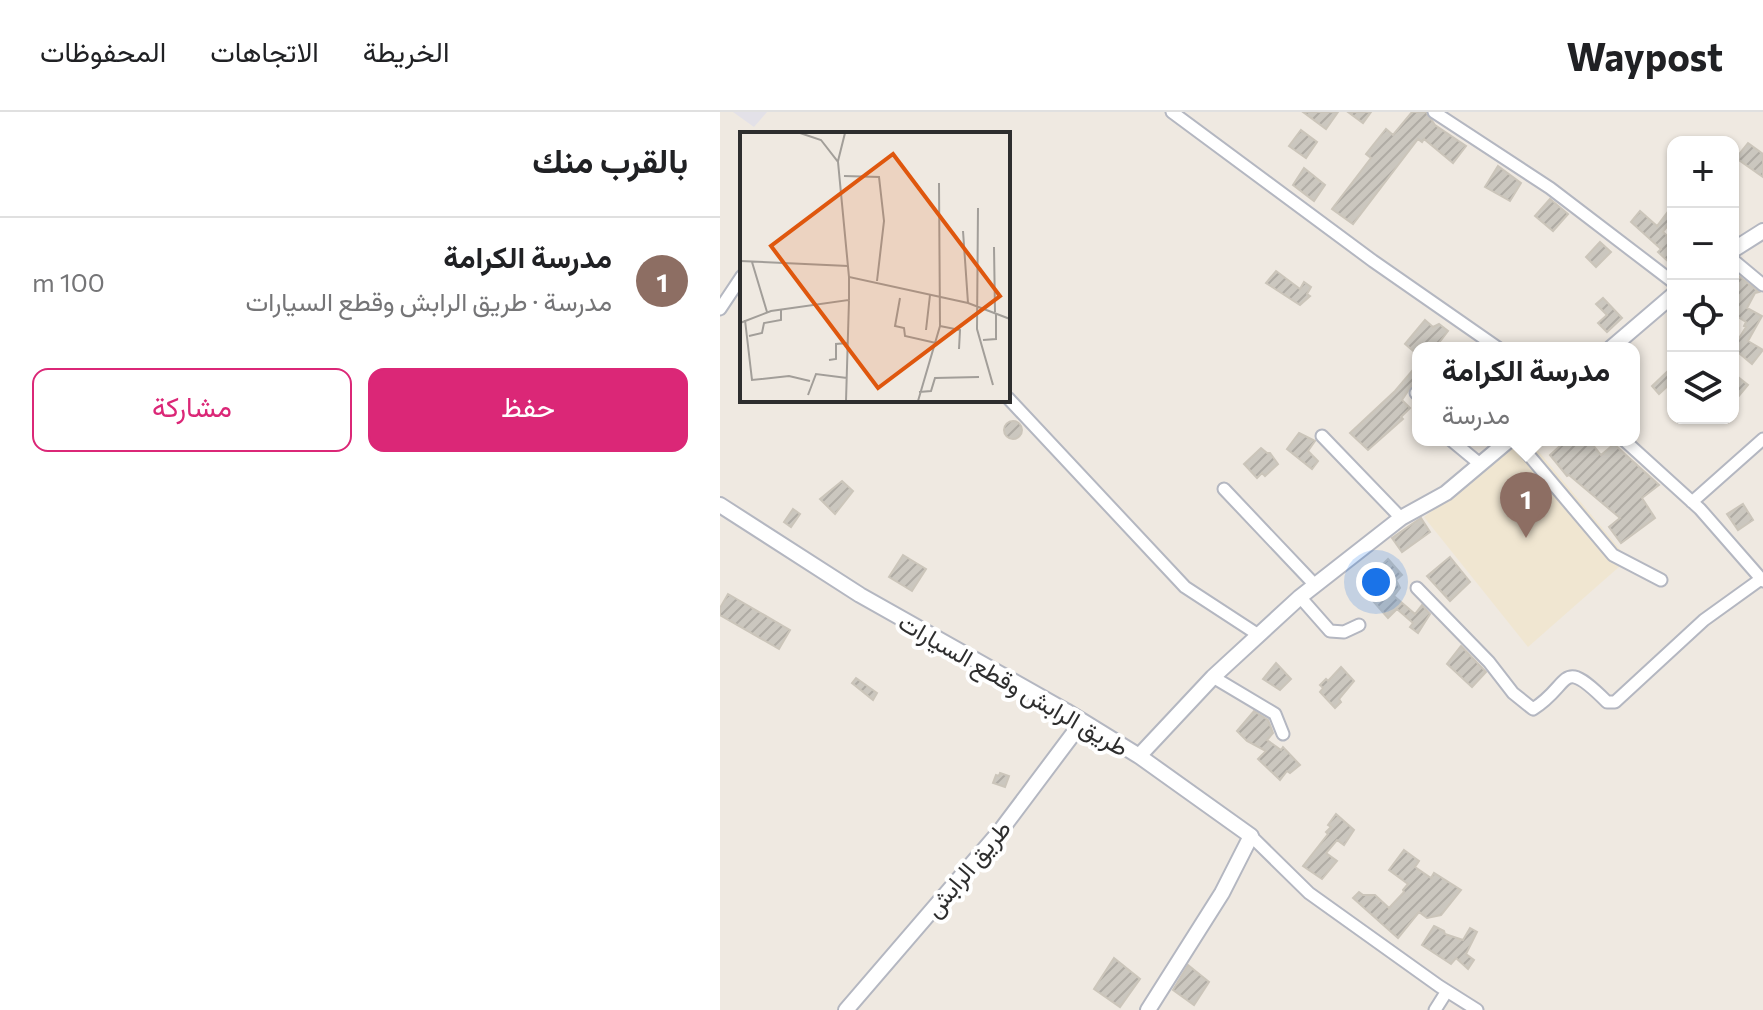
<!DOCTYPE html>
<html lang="ar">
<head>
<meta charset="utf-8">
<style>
  :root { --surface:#fff; --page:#f2f2f2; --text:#202124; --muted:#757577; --line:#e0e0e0; --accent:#db2777 }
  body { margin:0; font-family:Commissioner,Vazirmatn,sans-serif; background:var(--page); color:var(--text); direction:rtl }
  .controls { position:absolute; right:24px; top:24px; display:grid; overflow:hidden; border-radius:16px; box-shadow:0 2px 6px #0004 }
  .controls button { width:72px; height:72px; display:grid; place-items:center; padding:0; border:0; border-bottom:2px solid var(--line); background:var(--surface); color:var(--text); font:40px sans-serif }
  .you { position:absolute; left:656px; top:470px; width:28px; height:28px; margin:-20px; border:6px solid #fff; border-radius:50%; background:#1a73e8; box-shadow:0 0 0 12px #1a73e833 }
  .badge { display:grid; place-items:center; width:52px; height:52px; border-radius:50%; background:var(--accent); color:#fff; font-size:26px; font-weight:700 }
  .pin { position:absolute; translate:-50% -66px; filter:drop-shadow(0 2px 4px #0008) }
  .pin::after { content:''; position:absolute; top:42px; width:28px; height:24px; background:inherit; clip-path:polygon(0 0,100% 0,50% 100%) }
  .popup { position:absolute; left:692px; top:230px; width:228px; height:104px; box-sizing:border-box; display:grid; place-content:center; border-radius:16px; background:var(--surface); filter:drop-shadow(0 2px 6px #0005); font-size:26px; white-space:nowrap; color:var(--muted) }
  .popup b { font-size:30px; color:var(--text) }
  .popup::after { content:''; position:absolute; left:50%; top:100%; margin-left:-16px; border:16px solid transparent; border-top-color:var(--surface) }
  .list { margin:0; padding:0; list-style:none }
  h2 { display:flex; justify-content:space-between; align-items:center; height:104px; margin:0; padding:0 32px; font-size:34px }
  h2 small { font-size:26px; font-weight:400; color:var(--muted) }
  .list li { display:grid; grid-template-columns:52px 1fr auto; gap:24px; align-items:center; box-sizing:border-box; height:128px; padding:0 32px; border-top:2px solid var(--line) }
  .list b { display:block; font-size:30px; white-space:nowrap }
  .list p { margin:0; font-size:26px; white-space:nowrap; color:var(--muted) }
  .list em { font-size:26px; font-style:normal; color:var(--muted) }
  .actions { display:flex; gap:16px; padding:24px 32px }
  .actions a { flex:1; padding:18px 0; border:2px solid var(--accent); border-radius:16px; text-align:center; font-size:28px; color:var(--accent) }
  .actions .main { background:var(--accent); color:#fff }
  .icon { flex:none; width:44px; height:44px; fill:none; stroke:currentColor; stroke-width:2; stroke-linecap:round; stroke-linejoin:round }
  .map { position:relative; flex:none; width:1043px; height:898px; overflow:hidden; direction:ltr }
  header { display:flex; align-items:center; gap:48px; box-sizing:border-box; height:112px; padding:0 40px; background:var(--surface); border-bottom:2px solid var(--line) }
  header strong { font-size:38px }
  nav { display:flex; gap:44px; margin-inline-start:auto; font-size:28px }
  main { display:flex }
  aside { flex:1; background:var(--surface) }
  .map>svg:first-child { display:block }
</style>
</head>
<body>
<header>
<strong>Waypost</strong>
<nav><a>الخريطة</a><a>الاتجاهات</a><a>المحفوظات</a></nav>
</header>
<main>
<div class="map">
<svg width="1043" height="898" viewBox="0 0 1043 898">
  <defs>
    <pattern id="building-hatch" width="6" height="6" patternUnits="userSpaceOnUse" patternTransform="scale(2)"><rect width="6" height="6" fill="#cbc7bf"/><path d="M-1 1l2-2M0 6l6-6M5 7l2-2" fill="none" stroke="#afaba4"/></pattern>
  </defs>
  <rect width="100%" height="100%" fill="#efe9e1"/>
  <path fill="#e3e1e8" d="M13,0h34l-13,15z"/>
  <path fill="#f0e6d1" d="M804,328h5l99,119 -100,88 -104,-130z"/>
  <path fill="url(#building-hatch)" stroke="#cbc5ba" stroke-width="2" d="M583,0h35l-12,17z
    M628,0h23l-8,11z
    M692,0h14l9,13 31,21 -13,17 -29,-24 -2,3 -4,-3 -65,85 -21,-15 39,-51 -5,-4 20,-25 7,6z
    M581,18l16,12 -11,16 -17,-12z
    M1028,31l15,11v23l-27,-19z
    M778,54l23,17 -11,18 -25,-14z
    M584,56l21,17 -11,16 -21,-16z
    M830,87l18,15 -15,17 -18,-15z
    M953,93v14l-10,13 10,9v25l-15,-14 3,-3 -30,-27 9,-11 17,15z
    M880,130l11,10 -15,15 -10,-10z
    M556,159l24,18 4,-7 7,5 -4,7 3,2 -10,9 -34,-22z
    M1015,161l24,19 -4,1 -8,15 15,8 -14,25 15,9 -11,14 -19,-16 13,-21 -2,-1 2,-4 -13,-8v-35z
    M883,186l19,20 -15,14 -9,-9 9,-8 -11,-11z
    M705,208l8,7 6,-3 9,7 -13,17h-17v7l-13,-11z
    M698,252v17l-8,7 -8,12 8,8 -9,9 2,2 -35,31 -18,-17 45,-42z
    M953,254v15l-14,13 -7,-8z
    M1013,261l15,12 -15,18z
    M284 318a9 9 0 1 1 18 0a9 9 0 1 1-18 0Z
    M579,321l16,8 -7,10 10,10 -6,8 -25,-20z
    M837,328h37l-1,5 8,10 13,-11 45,41 -17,13 13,20 -34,25 -12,-16 11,-9 -51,-43 -2,1 -17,-21 11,-10z
    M541,336l6,5h3l8,11 -13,12 -3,-3 -5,5 -13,-14z
    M122,369l11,10 -18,23 -15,-15z
    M1023,392l10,16 -15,10 -11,-16z
    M73,397l7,5 -9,13 -7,-5z
    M701,406l9,14 -28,20 -10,-14z
    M183,443l23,14 -14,22 -23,-14z
    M730,445l20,25 -20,19 -23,-25z
    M668,447l14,16 -6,5 4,8 -6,8 21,18 7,-9 8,9 -12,19 -8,-6 3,-4 -16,-14 -9,9 -23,-26 5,-7 -6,-2z
    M8,482l62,36 -11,19 -59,-34v-7z
    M741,534l25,26 -14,15 -25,-23z
    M556,551l15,16 -11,11 -17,-11z
    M621,555l13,14 -15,18 2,3 -6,6 -15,-16 3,-4 -3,-3 6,-6 2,2z
    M136,566l21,15 -4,7 -21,-17z
    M534,599l14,9 5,13 -6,7 14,10 2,-3 17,18 -10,8 -3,-2 -7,9 -22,-21 8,-8 -19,-10 -10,-10z
    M280,661l9,3 -4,11 -12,-4 3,-8 3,1z
    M616,702l18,16 -10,15 -7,-5 -11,13 11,8 -15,18 -19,-13 25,-32 -2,-2 5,-5 -3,-2z
    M684,738l15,11 -4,6 16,11 3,-5 27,17 -20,25 -14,3 -8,-6 -21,26 -45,-40 6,-6 4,3h12l14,13 15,-16 -1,-2 5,-6 -19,-14z
    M714,814l10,5 1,3 18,6 7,-12 7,4 -11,22 8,6 -6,9 -12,-11 -5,6 -29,-19z
    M394,846l26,21 -20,28 -26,-18z
    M468,853l21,17 -15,23 -21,-15z"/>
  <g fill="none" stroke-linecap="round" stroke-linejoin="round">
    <g stroke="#b4b7c1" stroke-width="15">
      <path id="street" d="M452,0l201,149 125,87
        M714,0l116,76 123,94
        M1013,148l30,25
        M0,197l22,-33
        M696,281l2,2
        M288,286l177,189 72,47
        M602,324l79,82
        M731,328l29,24
        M796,328l97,115 48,25
        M904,328l76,69 63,72
        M504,377l91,96
        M972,390l71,-63
        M697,476l72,74 24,31 20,16c39,-24 26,-55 74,-7h8l89,-82 57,-41
        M580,485l30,34 14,1 15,-7
        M493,565l62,37 8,20
        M531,724l58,57 130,93 38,24
        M715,898l12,-19"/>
    </g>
    <g stroke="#b4b7c1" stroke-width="18">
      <path id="secondary" d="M1013,138l30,-19
        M891,236l62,-53
        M0,393l140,90 206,116 73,45 74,-79 87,-80 101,-79 45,-25 63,-53
        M419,644l112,80 -29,57 -74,117
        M126,898l155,-180 81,-108"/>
    </g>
    <use href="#street" stroke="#fff" stroke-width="11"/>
    <use href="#secondary" stroke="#fff" stroke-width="14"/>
  </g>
  <g text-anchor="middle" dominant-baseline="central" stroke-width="8" stroke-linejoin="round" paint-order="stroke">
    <g font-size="24" fill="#2e2e2e" stroke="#fff">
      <text transform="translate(294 572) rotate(30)">طريق الرابش وقطع السيارات</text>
      <text transform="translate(247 756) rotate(-50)">طريق الرابش</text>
    </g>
  </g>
  <g transform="translate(20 20)">
    <rect width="270" height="270" fill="#efe9e1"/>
    <path fill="none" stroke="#a29e99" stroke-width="2" d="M60,1l21,7 17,22 11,115 119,26 42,16M98,29l7,-28M104,44l35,1 5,44 -7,60M238,76l-1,121 16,56M223,99l5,72M254,115l1,65M0,129l108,5M12,130l15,50M160,166l-5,28 9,2 1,8 31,7M5,188l7,60 37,-4 21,5M0,191l31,-12 78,-11v-23M200,194l20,4 -1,19M186,198l4,-35M9,204l13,-3 2,-10 17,-3v-11M243,208l13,-1v-25M89,228l7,-1v-15l12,-1M179,260l12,-1 4,-13 44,-1M68,263l8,-21 31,4M106,269l3,-101M178,269l22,-75 -1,-143"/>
    <path fill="#df570e" fill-opacity="0.15" stroke="#df570e" stroke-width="4" d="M153,22l107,142 -122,92 -107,-142z"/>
    <rect width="270" height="270" fill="none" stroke="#2e2e2e" stroke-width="4"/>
  </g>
</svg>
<div class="controls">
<button>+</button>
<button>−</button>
<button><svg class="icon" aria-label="locate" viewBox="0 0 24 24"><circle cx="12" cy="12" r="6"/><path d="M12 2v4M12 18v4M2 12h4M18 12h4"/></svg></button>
<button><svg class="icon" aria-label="layers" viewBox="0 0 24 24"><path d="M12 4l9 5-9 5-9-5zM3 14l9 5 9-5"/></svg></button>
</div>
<div class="you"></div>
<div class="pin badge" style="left:806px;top:426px;background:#8d6e63">1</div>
<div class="popup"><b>مدرسة الكرامة</b>مدرسة</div>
</div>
<aside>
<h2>بالقرب منك<small></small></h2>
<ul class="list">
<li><span class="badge" style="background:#8d6e63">1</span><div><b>مدرسة الكرامة</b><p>مدرسة · طريق الرابش وقطع السيارات</p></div><em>100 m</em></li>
</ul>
<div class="actions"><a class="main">حفظ</a><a>مشاركة</a></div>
</aside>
</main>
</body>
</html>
